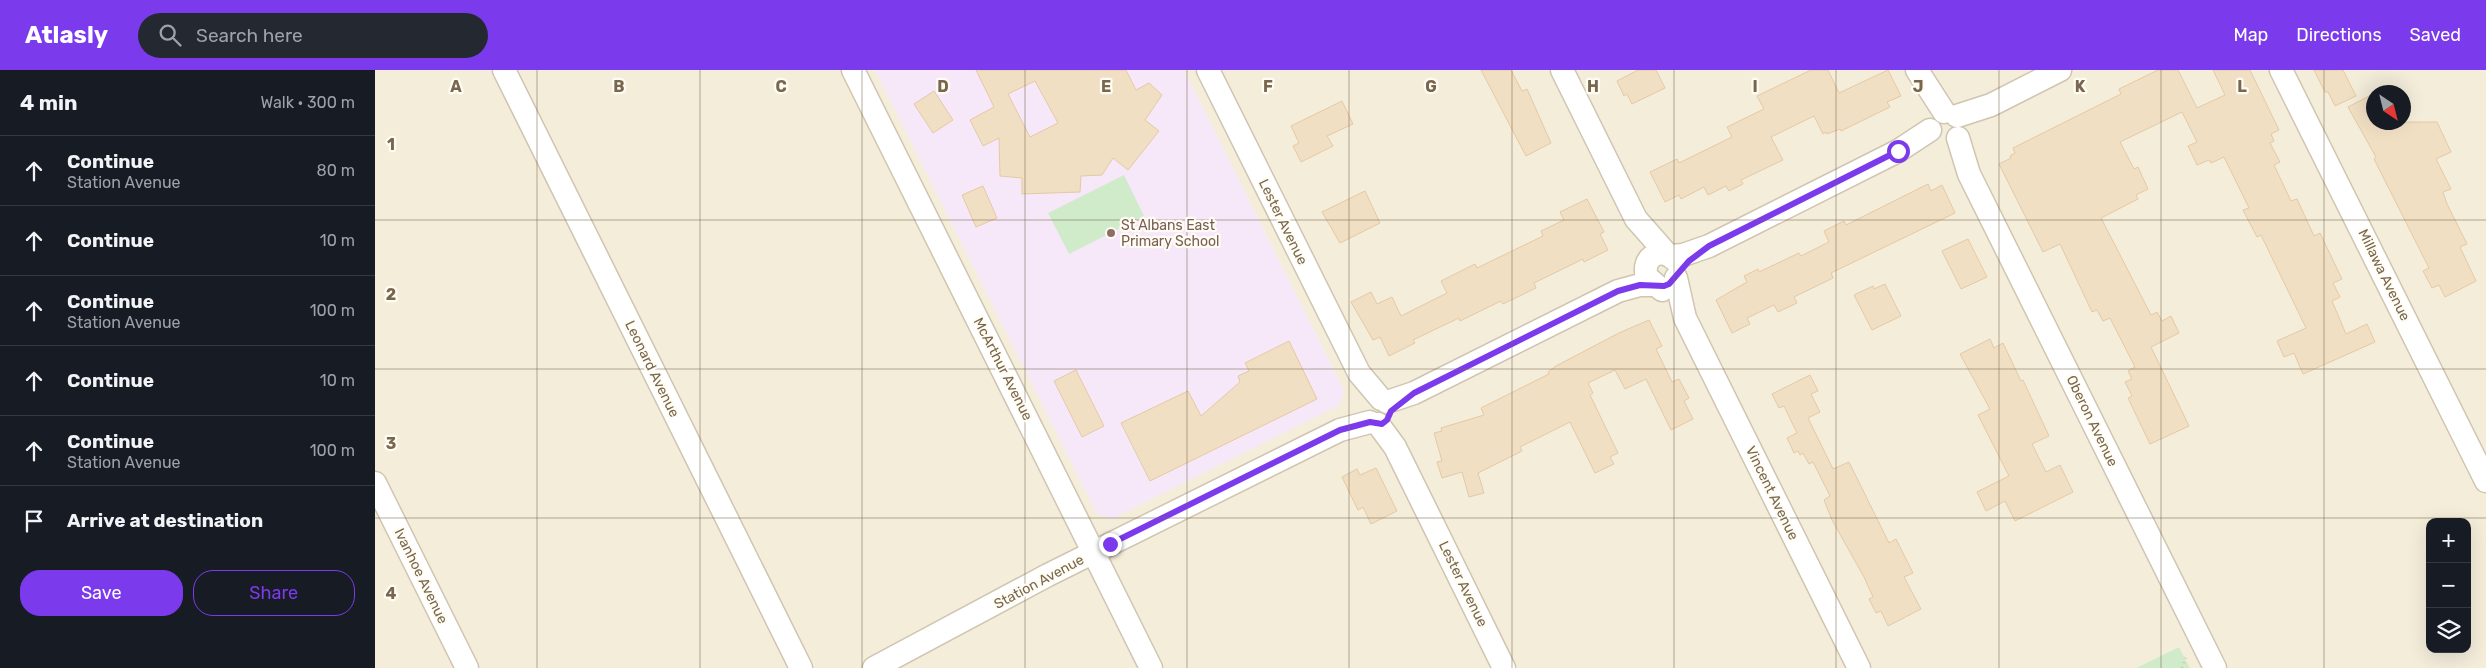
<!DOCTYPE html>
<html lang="en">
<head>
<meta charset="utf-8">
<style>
  :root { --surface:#171b24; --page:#242831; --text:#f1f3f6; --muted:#9ea1a6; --line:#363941; --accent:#7c3aed }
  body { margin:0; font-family:Rubik,sans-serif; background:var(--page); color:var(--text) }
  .controls { position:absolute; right:15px; bottom:15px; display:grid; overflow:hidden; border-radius:10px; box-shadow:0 5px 20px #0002 }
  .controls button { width:45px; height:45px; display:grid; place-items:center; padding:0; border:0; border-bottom:1px solid var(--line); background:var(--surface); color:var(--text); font:25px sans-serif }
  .compass { position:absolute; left:1991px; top:15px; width:45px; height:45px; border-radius:50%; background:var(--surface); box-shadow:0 5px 20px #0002; rotate:145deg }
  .stop { position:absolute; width:15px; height:15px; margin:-11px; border:4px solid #7c3aed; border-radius:50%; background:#fff }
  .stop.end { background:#7c3aed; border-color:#fff; box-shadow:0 1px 5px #0008 }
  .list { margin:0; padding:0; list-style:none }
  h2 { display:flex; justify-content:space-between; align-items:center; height:65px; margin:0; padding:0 20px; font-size:21px }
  h2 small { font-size:16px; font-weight:400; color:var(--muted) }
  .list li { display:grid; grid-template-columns:32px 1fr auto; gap:15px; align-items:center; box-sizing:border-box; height:70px; padding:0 20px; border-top:1px solid var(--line) }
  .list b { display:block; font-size:19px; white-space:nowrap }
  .list p { margin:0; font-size:16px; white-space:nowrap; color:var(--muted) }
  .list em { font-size:16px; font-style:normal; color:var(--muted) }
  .actions { display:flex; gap:10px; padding:15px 20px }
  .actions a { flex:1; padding:11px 0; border:1px solid var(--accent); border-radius:20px; text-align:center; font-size:18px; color:var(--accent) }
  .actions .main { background:var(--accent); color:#fff }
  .icon { flex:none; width:28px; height:28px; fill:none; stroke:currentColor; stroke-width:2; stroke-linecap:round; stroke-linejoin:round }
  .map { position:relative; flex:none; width:2111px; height:598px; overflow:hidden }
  header { display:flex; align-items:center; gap:30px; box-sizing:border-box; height:70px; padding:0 25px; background:var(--accent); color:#fff }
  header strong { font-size:24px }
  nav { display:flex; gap:28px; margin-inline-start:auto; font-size:18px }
  .search { width:350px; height:45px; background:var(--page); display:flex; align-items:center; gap:12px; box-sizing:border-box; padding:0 18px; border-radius:28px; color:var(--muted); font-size:19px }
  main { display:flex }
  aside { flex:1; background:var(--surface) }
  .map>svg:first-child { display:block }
</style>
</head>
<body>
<header>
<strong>Atlasly</strong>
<div class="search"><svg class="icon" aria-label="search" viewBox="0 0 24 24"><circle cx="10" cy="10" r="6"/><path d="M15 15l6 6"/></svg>Search here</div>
<nav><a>Map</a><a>Directions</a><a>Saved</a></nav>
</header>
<main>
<aside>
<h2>4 min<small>Walk · 300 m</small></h2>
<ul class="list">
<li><svg class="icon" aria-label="ahead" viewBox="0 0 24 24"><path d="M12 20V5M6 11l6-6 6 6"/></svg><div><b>Continue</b><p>Station Avenue</p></div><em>80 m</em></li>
<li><svg class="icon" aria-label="ahead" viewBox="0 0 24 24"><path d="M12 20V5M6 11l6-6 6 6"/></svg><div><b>Continue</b></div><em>10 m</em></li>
<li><svg class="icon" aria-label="ahead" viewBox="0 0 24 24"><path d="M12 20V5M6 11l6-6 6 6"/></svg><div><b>Continue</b><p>Station Avenue</p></div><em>100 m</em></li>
<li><svg class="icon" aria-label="ahead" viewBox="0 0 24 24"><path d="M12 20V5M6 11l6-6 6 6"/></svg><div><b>Continue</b></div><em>10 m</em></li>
<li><svg class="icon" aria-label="ahead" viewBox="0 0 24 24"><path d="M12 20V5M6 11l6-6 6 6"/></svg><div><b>Continue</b><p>Station Avenue</p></div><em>100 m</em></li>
<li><svg class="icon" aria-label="arrive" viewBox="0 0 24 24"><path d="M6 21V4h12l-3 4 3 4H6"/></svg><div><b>Arrive at destination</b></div></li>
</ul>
<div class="actions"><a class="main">Save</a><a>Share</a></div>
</aside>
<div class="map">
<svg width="2111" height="598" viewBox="0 0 2111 598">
  <rect width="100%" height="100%" fill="#fcf9ec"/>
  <path fill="#f4edda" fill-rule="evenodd" d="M0,0h500l222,444 15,5 227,-114 5,-14 -160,-321h1302v598h-296l-11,-21 -43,21h-1761zM1998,22h30v30h-30zM2055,452h37v127h-37z"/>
  <path fill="#f6e8f9" d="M500,0h309l160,321 -4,14 -228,114 -15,-5z"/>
  <path fill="#d0ebca" d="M749,105l20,41 -75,38 -21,-41z
    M1804,577l11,21h-54z"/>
  <path fill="#f1dfc4" stroke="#e4c9a5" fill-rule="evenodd" d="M601,0h150l10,20 13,-7 13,12 -17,25 14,11 -31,39 -15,-12 -11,17 -21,1 -1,16 -58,2v-16l-22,-2 -1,-38 -16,8 -13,-26 24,-13zM660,11l23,42 -28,14 -22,-43z
    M1106,0h30l11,21 5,-2 24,54 -25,13z
    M1263,0h18l9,18 -33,16 -5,-10 -3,2 -7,-15z
    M1436,0h17l11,23 49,-23 13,26 -14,6 3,5 -49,24 -1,-2 -13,5 -1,-2 -3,2 -9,-18 -43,21 12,23 -42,20 2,4 -14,7 -3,-5 -18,9 -4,-8 -23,12 -2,-4 -14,7 -15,-30 27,-13 2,4 53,-26 -5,-10 37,-18 -7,-13z
    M1783,0h20l19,38 28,-13 -12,-25h37l29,60 -8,4 3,7 -4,2 10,19 -6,3 17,36 6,-2 17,37 6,-3 22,46 -9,4 7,14 -8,4 14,33 21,-10 8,18 -72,32 -9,-21 -10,4 -7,-16 29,-13 -45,-93 -4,2 -14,-27 6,-2 -25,-51 -13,6 -2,-3 -12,5 -9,-19 9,-4 -15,-30 -62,30 14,27 4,-2 10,22 -12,6 2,4 -37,19 50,97 6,-3 5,9 9,-5 8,17 -28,14 38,79 -39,18 -22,-46 4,-2 -7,-14 7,-3 -4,-8 7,-4 -25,-49 -7,3 -6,-11 -5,2 -32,-68 -17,8 -44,-88 12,-6 -1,-2 5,-3 -2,-5 108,-54 -2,-5z
    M1939,0h29l13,26 -21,10 -7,-14h-3z
    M559,21l19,29 -20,13 -19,-29z
    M1998,24v28h64l14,30 -15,7 15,30 -8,3 4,12 20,40 -7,3 16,34 -31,16 -6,-12 -7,3 -9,-17 6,-3 -55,-109 2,-2 -28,-50z
    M967,31l11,23 -26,12 6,10 -32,16 -8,-16 6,-3 -8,-17z
    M1553,114l3,7 11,-6 13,28 -124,60 2,5 -39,19 3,6 -19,9 -4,-7 -27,13 3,6 -18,9 -16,-33 31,-18 -3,-6 14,-7 1,3 40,-19 2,3 28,-14 -5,-11 20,-10 2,4z
    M608,116l14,32 -21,9 -14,-32z
    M990,121l15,32 -40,20 -18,-31z
    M1212,129l17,33 -4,2 8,16 -24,12 -1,-3 -49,24 2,5 -33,16 -2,-3 -41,20 -1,-3 -46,22 2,3 -26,13 -9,-19 -7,3 -22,-38 20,-10 6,12 15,-7 9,19 46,-23 -6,-12 34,-17 2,4 66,-32 -2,-5 23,-11 -4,-8z
    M1593,169l19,38 -26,12 -19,-38z
    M1510,214l16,32 -29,14 -18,-35 19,-9 1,3z
    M1274,250l13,26 -6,3 16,33 7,-3 10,19 -5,3 9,18 -22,11 -25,-51 -21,10 -10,-19 -27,13 5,10 -3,2 28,58 -8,4 4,7 -19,9 -25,-51 -50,25 2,4 -44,22 6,20 -15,4 -7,-25 -20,6 -5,-16 5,-1 -8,-28 8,-2 -1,-3 43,-13 -3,-7 68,-34 -1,-2 8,-6 63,-33z
    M1615,269l4,9 9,-5 18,38 2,-1 26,56 -17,8 14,28 14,-7 13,27 -58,29 -10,-20 -19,10 -9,-19 32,-16 -31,-61 12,-6 -30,-55z
    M914,271l28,58 -167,82 -29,-58 67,-32 13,25 39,-34 -2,-6 11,-5 -4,-8z
    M701,300l28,56 -22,11 -28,-56z
    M1435,305l8,16 -7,3 9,18 -12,6 25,51 16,-7 40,81 7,-4 17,34 -9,4 17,32 -33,17 -7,-15 -5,2 -7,-14 4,-2 -9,-20 -32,-57 -8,-20 6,-4 -17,-34 -4,2 -6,-11 -3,2 -2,-4 -4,2 -7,-15 10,-5 -13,-27 -5,2 -7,-14z
    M1001,398l21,43 -26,13 -8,-17 -5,3 -16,-33 15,-8 3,6z"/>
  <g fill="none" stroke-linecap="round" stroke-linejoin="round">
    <g stroke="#cfc5b0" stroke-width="25">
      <path id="street" d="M129,0l297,598
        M478,0l298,598
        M833,0l151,303 22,26
        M1187,0l74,149 30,34
        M1542,0l27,42
        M1906,0l205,411
        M1582,46l34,-11 69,-35
        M1583,68l11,36 246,494
        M1296,186l12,-1 26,-9 189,-95 32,-21
        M1301,208l9,40 174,350
        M1287,220l-15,-13c-6,-19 13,-32 28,-17
        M1012,332l27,-9 204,-102 22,-6h14
        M1003,354l17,23 109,221
        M0,413l92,185
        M499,598l174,-93 292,-145 30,-8"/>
    </g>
    <path stroke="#d7c3a6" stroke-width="3" stroke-dasharray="1 4" stroke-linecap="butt" d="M1807,598l4,-11"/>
    <use href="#street" stroke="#fff" stroke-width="22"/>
  </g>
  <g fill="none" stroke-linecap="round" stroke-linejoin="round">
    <path stroke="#7c3aed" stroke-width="6" d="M735,474l230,-114 30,-8 12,2 5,-4 4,-9 23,-18 204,-102 22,-6 24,1 5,-2 20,-23 20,-15 189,-95"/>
  </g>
  <path fill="none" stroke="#78664e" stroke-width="1" stroke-opacity="0.55" d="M162,0v598M325,0v598M487,0v598M650,0v598M812,0v598M974,0v598M1137,0v598M1299,0v598M1461,0v598M1624,0v598M1786,0v598M1949,0v598M0,150h2111M0,299h2111M0,448h2111"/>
  <circle fill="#8d6e63" stroke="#fffcf3" stroke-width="2" cx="736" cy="163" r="5"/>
  <g text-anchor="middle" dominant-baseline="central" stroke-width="4.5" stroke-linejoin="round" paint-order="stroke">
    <g font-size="14" fill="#78664e" stroke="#fffcf3">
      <text transform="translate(908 152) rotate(64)">Lester Avenue</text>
      <text transform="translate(2009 205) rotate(64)">Millawa Avenue</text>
      <text transform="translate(277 299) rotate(64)">Leonard Avenue</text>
      <text transform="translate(628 299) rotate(63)">McArthur Avenue</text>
      <text transform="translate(1717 351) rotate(64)">Oberon Avenue</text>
      <text transform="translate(1397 423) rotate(64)">Vincent Avenue</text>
      <text transform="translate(46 506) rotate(64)">Ivanhoe Avenue</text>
      <text transform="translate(664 512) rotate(-28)">Station Avenue</text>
      <text transform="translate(1088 514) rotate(64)">Lester Avenue</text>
    </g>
    <g font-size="14" fill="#785e54" stroke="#fffcf3" text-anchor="start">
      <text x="746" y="155">St Albans East<tspan x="746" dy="16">Primary School</tspan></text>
    </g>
  </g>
  <g font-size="16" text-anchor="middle" font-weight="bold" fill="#78664e" stroke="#fffcf3" stroke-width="4.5" stroke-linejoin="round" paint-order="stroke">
    <text x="81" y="22">A</text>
    <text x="244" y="22">B</text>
    <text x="406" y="22">C</text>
    <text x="568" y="22">D</text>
    <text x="731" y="22">E</text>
    <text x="893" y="22">F</text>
    <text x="1056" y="22">G</text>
    <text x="1218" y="22">H</text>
    <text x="1380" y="22">I</text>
    <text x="1543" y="22">J</text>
    <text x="1705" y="22">K</text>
    <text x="1867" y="22">L</text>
    <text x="16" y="80">1</text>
    <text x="16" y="230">2</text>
    <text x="16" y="379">3</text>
    <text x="16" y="529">4</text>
  </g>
</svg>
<div class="controls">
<button>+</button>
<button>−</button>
<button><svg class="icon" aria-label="layers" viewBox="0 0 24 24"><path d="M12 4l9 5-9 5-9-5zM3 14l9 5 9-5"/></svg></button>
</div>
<svg class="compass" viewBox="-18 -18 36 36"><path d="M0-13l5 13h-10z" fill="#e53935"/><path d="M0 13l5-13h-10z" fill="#9ea1a6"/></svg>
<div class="stop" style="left:1523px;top:81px"></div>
<div class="stop end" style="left:735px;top:474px"></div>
</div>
</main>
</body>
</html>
